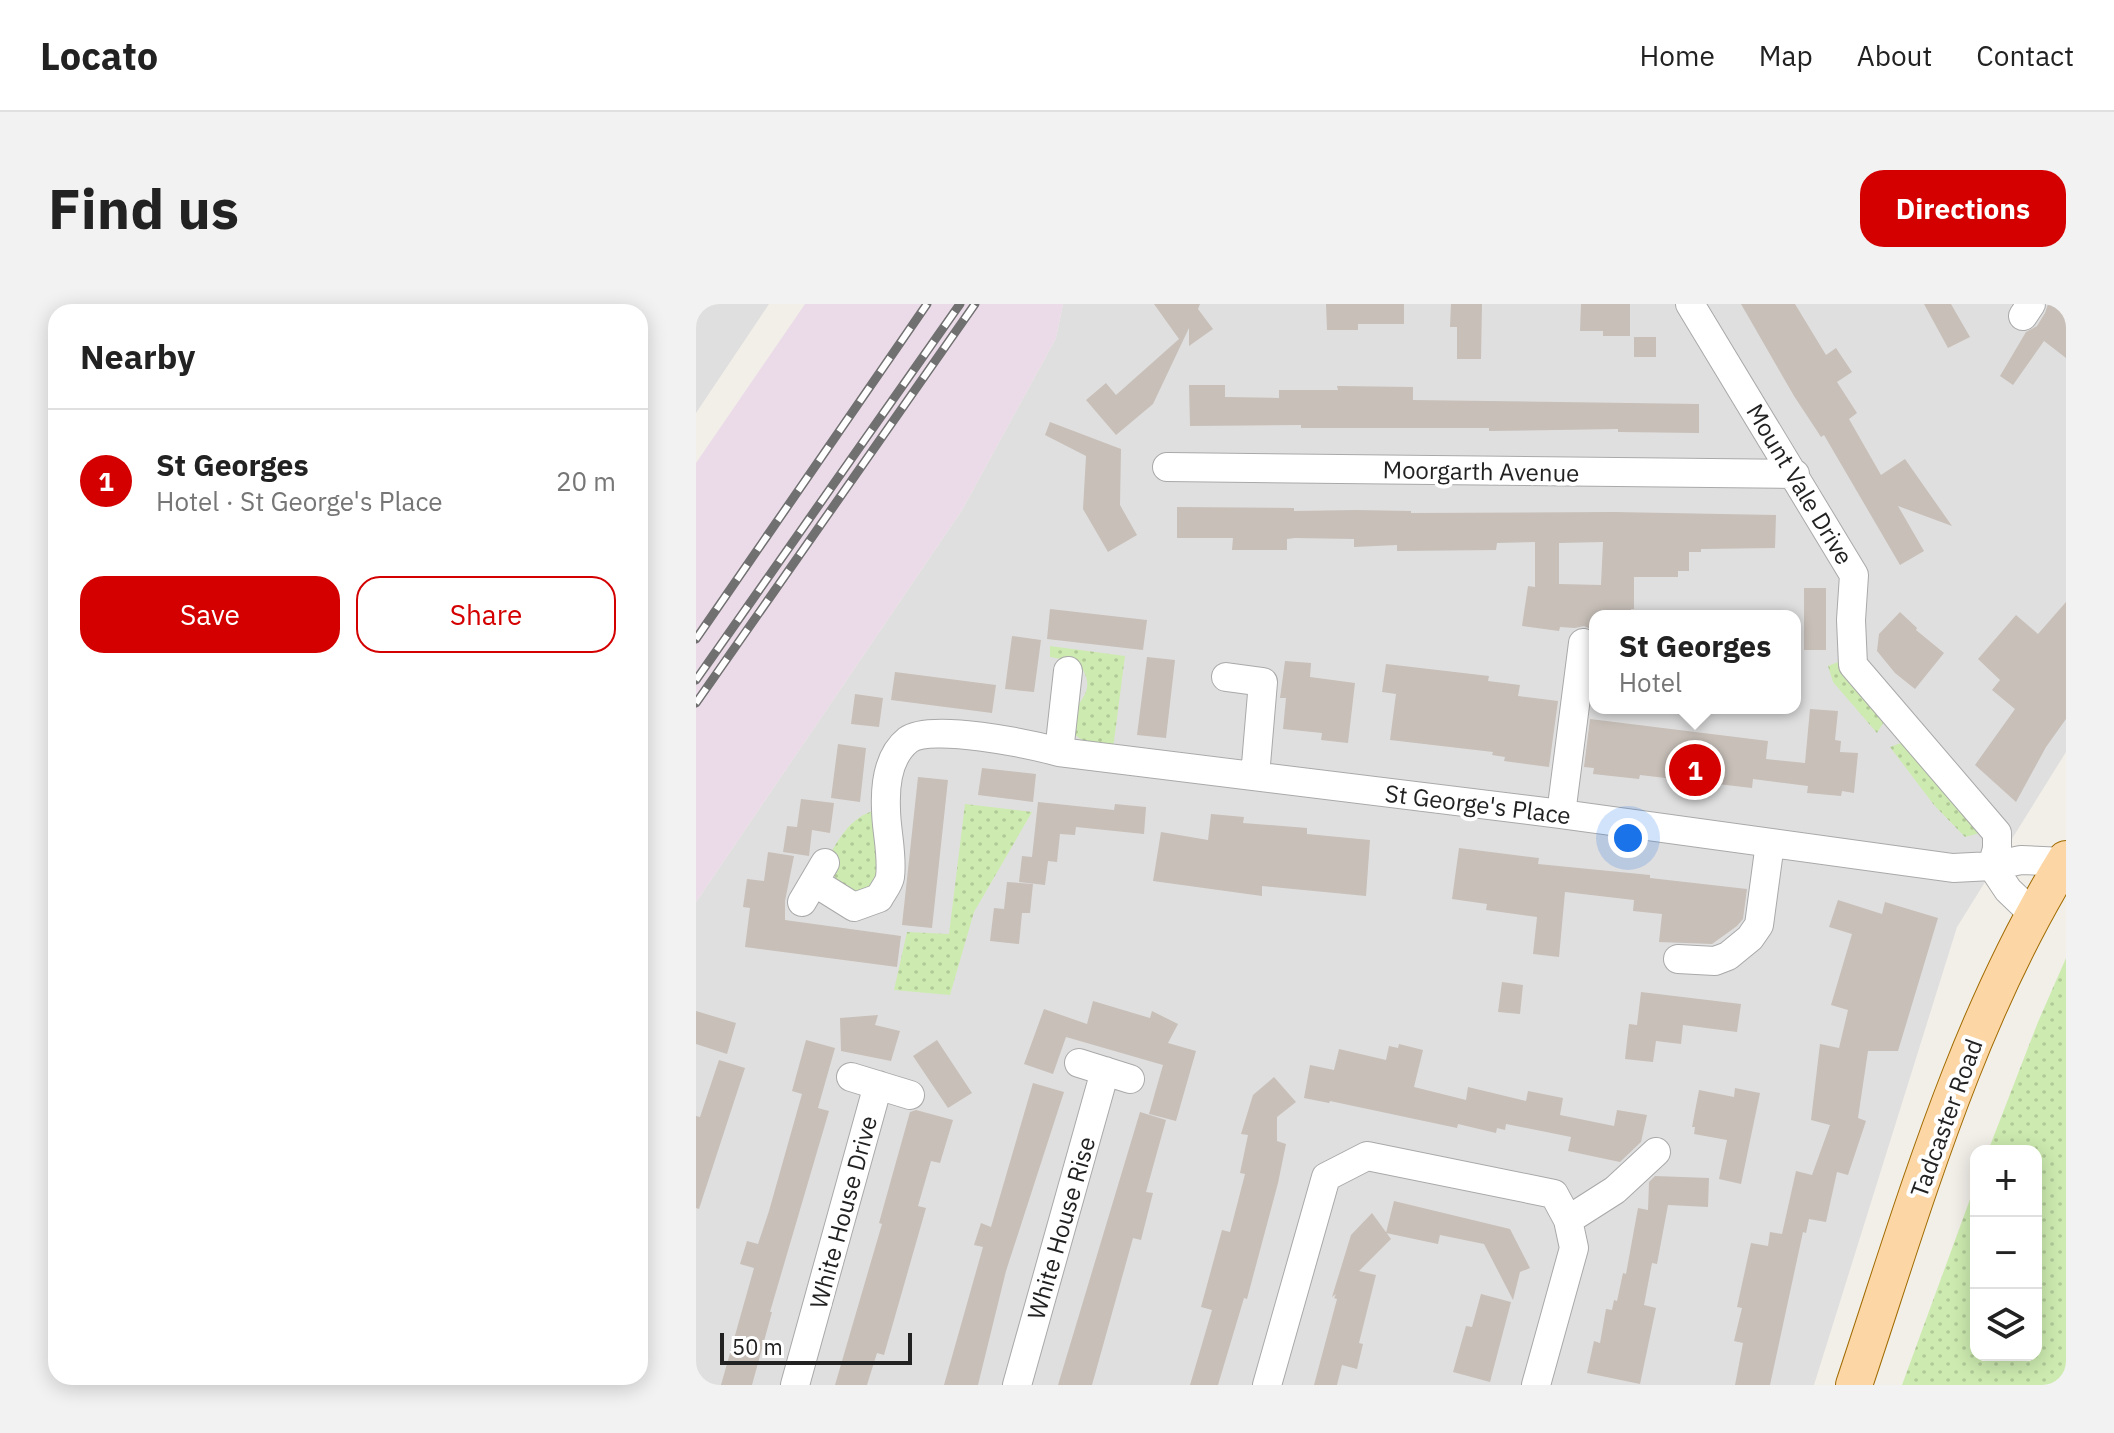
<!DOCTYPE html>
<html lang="en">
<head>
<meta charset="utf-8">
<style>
  :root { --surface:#fff; --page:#f2f2f2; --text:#222; --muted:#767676; --line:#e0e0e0; --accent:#d40000 }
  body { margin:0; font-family:"IBM Plex Sans",sans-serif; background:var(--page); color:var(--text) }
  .controls { position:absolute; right:24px; bottom:24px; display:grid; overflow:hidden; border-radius:16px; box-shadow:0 4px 20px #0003 }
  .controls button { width:72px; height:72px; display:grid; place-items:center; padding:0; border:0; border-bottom:2px solid var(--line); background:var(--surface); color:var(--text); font:40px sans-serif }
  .scale { position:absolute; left:24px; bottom:20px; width:192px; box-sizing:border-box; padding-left:8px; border:4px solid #222; border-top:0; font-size:22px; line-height:28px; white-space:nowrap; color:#222; -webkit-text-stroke:6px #fff; paint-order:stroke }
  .you { position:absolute; left:932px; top:534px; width:28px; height:28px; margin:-20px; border:6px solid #fff; border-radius:50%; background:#1a73e8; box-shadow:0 0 0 12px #1a73e833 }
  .badge { display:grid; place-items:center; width:52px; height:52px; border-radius:50%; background:var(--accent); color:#fff; font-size:26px; font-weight:700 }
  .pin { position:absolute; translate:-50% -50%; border:4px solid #fff; box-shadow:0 2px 8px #0006 }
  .popup { position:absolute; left:893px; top:306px; width:212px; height:104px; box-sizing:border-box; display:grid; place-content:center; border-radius:16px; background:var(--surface); filter:drop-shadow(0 2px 6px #0005); font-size:26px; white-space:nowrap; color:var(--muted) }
  .popup b { font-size:30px; color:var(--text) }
  .popup::after { content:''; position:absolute; left:50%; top:100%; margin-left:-16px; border:16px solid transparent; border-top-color:var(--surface) }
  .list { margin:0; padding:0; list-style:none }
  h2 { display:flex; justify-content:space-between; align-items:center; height:104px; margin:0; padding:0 32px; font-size:34px }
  h2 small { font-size:26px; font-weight:400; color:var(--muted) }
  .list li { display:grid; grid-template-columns:52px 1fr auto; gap:24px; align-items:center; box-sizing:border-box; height:144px; padding:0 32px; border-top:2px solid var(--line) }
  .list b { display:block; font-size:30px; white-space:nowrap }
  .list p { margin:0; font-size:26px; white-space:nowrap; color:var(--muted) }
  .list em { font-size:26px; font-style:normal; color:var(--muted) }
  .actions { display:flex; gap:16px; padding:24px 32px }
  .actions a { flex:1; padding:18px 0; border:2px solid var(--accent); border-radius:24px; text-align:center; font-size:28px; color:var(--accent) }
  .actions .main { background:var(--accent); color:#fff }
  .icon { flex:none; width:44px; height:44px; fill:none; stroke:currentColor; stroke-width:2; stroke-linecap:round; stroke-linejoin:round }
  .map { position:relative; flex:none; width:1370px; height:1081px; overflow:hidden; border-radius:24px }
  header { display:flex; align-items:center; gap:48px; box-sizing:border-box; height:112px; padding:0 40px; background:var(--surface); border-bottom:2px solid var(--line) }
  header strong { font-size:38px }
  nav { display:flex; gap:44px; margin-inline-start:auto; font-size:28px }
  .intro { display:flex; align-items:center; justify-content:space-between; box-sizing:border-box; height:192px; padding:0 48px }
  h1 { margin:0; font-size:56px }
  .button { padding:20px 36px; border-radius:24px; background:var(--accent); color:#fff; font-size:28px; font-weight:700 }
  main { display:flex; gap:48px; padding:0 48px }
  aside { flex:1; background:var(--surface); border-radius:24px; box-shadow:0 4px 20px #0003 }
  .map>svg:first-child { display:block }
</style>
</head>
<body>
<header>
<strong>Locato</strong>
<nav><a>Home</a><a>Map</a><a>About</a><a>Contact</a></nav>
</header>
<div class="intro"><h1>Find us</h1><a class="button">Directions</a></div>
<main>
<aside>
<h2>Nearby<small></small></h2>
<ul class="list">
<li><span class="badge">1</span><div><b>St Georges</b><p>Hotel · St George's Place</p></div><em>20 m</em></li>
</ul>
<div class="actions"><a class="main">Save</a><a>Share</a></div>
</aside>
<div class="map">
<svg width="1370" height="1081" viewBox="0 0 1370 1081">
  <defs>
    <pattern id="grass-dots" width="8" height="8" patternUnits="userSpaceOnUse" patternTransform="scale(2)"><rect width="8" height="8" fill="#cdebb0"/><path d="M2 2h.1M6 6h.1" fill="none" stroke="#b0c997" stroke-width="1.8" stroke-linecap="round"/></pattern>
  </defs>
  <rect width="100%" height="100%" fill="#f2efe9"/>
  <path fill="#e0dfdf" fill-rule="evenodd" d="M0,0h73l-73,109z
    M367,0h1003v448l-109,175 -143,458h-1118v-483l266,-392 94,-172zM899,312h200v92h-200z"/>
  <path fill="#ebdbe8" d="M109,0h258l-7,34 -94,172 -266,392v-439z"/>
  <path fill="url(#grass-dots)" d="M354,342l75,10 -12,93c-19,-3 -34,-6 -45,-23 7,-28 33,-32 10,-64l-28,-5z
    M1147,356l42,60 -8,13 -44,-51 -5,-16z
    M1210,437l74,92 -15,4 -31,-32 -44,-58z
    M269,500l67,8 -58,100 -24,83 -56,-5 13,-58 42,2z
    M180,506l5,68 -17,18 -26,-8 -4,-14 -9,-11c13,-22 24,-46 51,-53z
    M1370,654v427h-164l74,-202v172h60v-204h-48l50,-129z"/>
  <path fill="#c7bfb8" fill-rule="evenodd" d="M458,0h46l-2,5 15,20 -24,17v-18l-36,76 -37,31 -30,-35 20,-17 10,12 63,-56z
    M630,0h78v20h-46v6h-31z
    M755,0h31l-1,55h-24v-32h-7z
    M885,0h49v32h-27v-5h-23z
    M1045,0h54l31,51 10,-7 16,24 -15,10 20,31 -8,6 32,56 24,-16 47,67 -54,-20 26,45 -24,14 -76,-130 -3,2 -27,-41z
    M1228,0h27l19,33 -22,11z
    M1352,0h18v54l-22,-17 -31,44 -13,-9 26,-44 11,-6 8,-13z
    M938,33h22v20h-22z
    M493,81h36v12l54,1v-8h59l-1,-4 76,1v13l286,4v29l-81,-1v-3l-129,2v-3h-188v-3l-111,1z
    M354,118l71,27 -1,56 17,30 -29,17 -25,-43 3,-53 -41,-21z
    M481,203l117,1v3l62,-1 55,1v2l203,-1 162,3 -1,33 -74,1v3h-12v19h-11v6h-44v32h-3v7h-36v15l-11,-5 -9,2 -15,-1 -1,4 -37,-5 6,-40 7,1v-45l-38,1 -1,7 -99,1v-6l-43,2v-8l-59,-1 -8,1v11h-55l1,-12h-56zM907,238l-2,43 -42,-1v-41z
    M1108,284h22v62h-22z
    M1370,298v117l-20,28 -30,55 -41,-37 40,-56 -23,-19 8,-10 -22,-21 38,-44 22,19z
    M354,305l97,11 -4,30 -96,-11z
    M1204,308l17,16 -1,2 28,23 -29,36 -20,-16 -18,-22 2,-17z
    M316,332l29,4 -7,52 -29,-3z
    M451,353l28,3 -9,78 -29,-3z
    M589,357l26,2 -1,14 45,6 -7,60 -27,-3 1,-7 -39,-4 3,-31h-6z
    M690,360l103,12 -1,5 32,4 -2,11 40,5 -9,66 -45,-6 1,-4 -13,-2 1,-3 -103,-12 6,-46 -14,-2z
    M199,368l101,13 -4,28 -101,-13z
    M159,390l28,4 -4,29 -28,-3z
    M1114,405l28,2 -3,29 6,1 -1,11 18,1 -4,40 -12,-2 -1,5 -34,-3 1,-7 -55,-7 -1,9 -112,-13 -1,4 -46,-5 1,-6 -10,-1 6,-48 178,22 -2,18 39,4z
    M142,440l28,4 -6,54 -29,-4z
    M286,464l54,6 -3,28 -55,-7z
    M222,473l30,3 -16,148 -30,-3z
    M105,495l33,4 -4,30 -18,-3 -3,26 -26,-4 4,-26 10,1z
    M342,498l76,8 1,-6 31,3 -2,27 -68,-7 -1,8 -15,-1 -3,28 -9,-1 -3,24 -26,-3 3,-26 10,1z
    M515,510l33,3 -1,6 64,5v6l63,6 -4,56 -104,-10v10l-109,-15 8,-49 47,8z
    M763,544l80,10 -1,6 112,11v3l97,11 -4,30 -6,7 -25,18 -53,-2 3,-28 -29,-3 1,-11 -69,-8 -6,65 -26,-3 4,-37 -51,-7 1,-6 -35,-5z
    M72,548l26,4 -9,45v19l116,16 -4,31 -152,-20 5,-39 -7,-1 4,-28 17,2z
    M311,578l26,2 -3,29h-8l-3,31 -29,-3 4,-33 10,1z
    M1142,596l44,14 3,-12 53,16 -40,133h-30l-10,67 8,3 -18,54 -11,-3 -11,50 -17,-3 -3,14 -3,-1 -33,153h-35l8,-42 -9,-2 8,-33 -5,-1 14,-64 17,3 2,-14 12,2 14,-63 16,4 18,-50 -19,-5 9,-76 19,4 9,-38 -17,-5 21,-71 -23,-7z
    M806,678l21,3 -3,29 -22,-2z
    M945,688l100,12 -4,28 -54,-7 -2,19 -25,-3 -3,21 -28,-3 4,-35 8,1z
    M397,697l57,17 2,-7 26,13 -10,19 28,8 -20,70 -27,-7 14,-49 -97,-28 -13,37 -29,-10 20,-55 43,15z
    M0,707l40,12 -9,31 -31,-10z
    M182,711l-3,10 25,6 -9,30 -50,-10 -1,-33z
    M110,736l29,8 -17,60 11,3 -59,201h2l-20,73h-31l33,-117 -14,-4 7,-23 11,3 11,-33 33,-117 -10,-3z
    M241,736l35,53 -24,15 -35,-52z
    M703,740l24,6 -9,37 52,13 2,-13 58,14 2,-10 35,7 -3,17 54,11 3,-16 30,5 -6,27 -21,20 -52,-11 3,-14 -65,-13 -1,6 -8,-2 -1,5 -38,-9 -1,4 -127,-27 -1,2 -25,-5 6,-33 24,5 5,-21 47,11 3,-14 9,2z
    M23,756l26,8 -46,141 -3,-1v-92l4,1z
    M578,773l22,25 -19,15v24l9,3 -8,39 -31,116 -3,-1 -26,87h-28l22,-75 -11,-3 21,-77 8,2 15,-58 -5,-1 8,-38 -7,-1 12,-39z
    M337,779l31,9 -58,179 -28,114h-34l39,-138 -9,-2 7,-22 10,4z
    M1039,784l25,5 -19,91 -22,-5 8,-39 -33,-6 1,-7h-3l7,-37 35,7z
    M220,806l37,10 -13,43 -9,-2 -13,45 8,2 -42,147 -7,-2 -10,32h-32l47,-161 -3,-1 31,-111z
    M444,808l26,8 -20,72 7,1 -12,47 -8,-2 -41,147h-34z
    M959,872l54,2 -1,29 -40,-2 -11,59 -5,-1 -8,42 12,3 -16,76 -53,-11 7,-32 6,2 6,-34 6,1 2,-10 3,1 6,-28 3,1 12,-66 10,2 1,-28z
    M698,897l116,28 20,39 -10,4 -7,28 -29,-56 -44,-9 -2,9 -52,-11z
    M676,909l19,26 -32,32 17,4 -17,68 4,1 -6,25 -15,-4 -5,20h-23l23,-86 -3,-1 2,-4 -4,3 19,-62z
    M785,990l30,8 -21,80 -37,-10 13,-46 6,1z"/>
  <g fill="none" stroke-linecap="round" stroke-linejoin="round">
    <g stroke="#a9a9a9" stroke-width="30">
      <path id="minor" d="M994,0l164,271 -3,45 2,45 144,168v16l-5,17
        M1327,12l8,-12
        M471,163l628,7
        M530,373l37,5 -8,94
        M363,448l9,-81
        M865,510l22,-171
        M1296,562l16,24 26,25
        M118,578l40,25 25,-9c3,-6 10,-14 11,-21 3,-22 -4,-47 -4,-68 -1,-23 2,-53 22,-69 22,-17 122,4 151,12l502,62 392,54 39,-2 29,-6 43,2
        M106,598l23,-39
        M982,655l37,2 13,-5 22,-18 9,-13 11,-82
        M383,759l51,16
        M155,773l59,18
        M872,916l47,-30 41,-38
        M99,1081l83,-300
        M321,1081l88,-314
        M571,1081l59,-208 41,-21 187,38 14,26 6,28 -38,137"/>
    </g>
    <g stroke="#a06b00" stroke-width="38">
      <path id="major" d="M1158,1081c60,-179 112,-365 212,-526"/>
    </g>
    <use href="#minor" stroke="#fff" stroke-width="28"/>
    <use href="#major" stroke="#fcd6a4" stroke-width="36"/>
    <g stroke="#707070" stroke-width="9">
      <path id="rail" d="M0,335l231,-335
        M0,376l264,-376
        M0,399l279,-399"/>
    </g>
    <use href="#rail" stroke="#fff" stroke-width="6" stroke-dasharray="18" stroke-linecap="butt"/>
  </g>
  <g text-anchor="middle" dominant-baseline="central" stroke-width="8" stroke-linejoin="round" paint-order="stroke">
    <g font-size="24" fill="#222" stroke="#fff">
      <text transform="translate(785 167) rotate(1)">Moorgarth Avenue</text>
      <text transform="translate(1104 180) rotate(59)">Mount Vale Drive</text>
      <text transform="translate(782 500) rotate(7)">St George's Place</text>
      <text transform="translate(1250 814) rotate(-70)">Tadcaster Road</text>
      <text transform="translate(147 908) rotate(-75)">White House Drive</text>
      <text transform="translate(365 924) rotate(-74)">White House Rise</text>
    </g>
  </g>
</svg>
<div class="controls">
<button>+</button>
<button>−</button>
<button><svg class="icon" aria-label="layers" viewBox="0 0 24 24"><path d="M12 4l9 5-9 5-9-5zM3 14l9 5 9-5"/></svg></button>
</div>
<div class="scale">50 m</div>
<div class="you"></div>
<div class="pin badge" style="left:999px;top:466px">1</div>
<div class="popup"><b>St Georges</b>Hotel</div>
</div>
</main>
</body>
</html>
